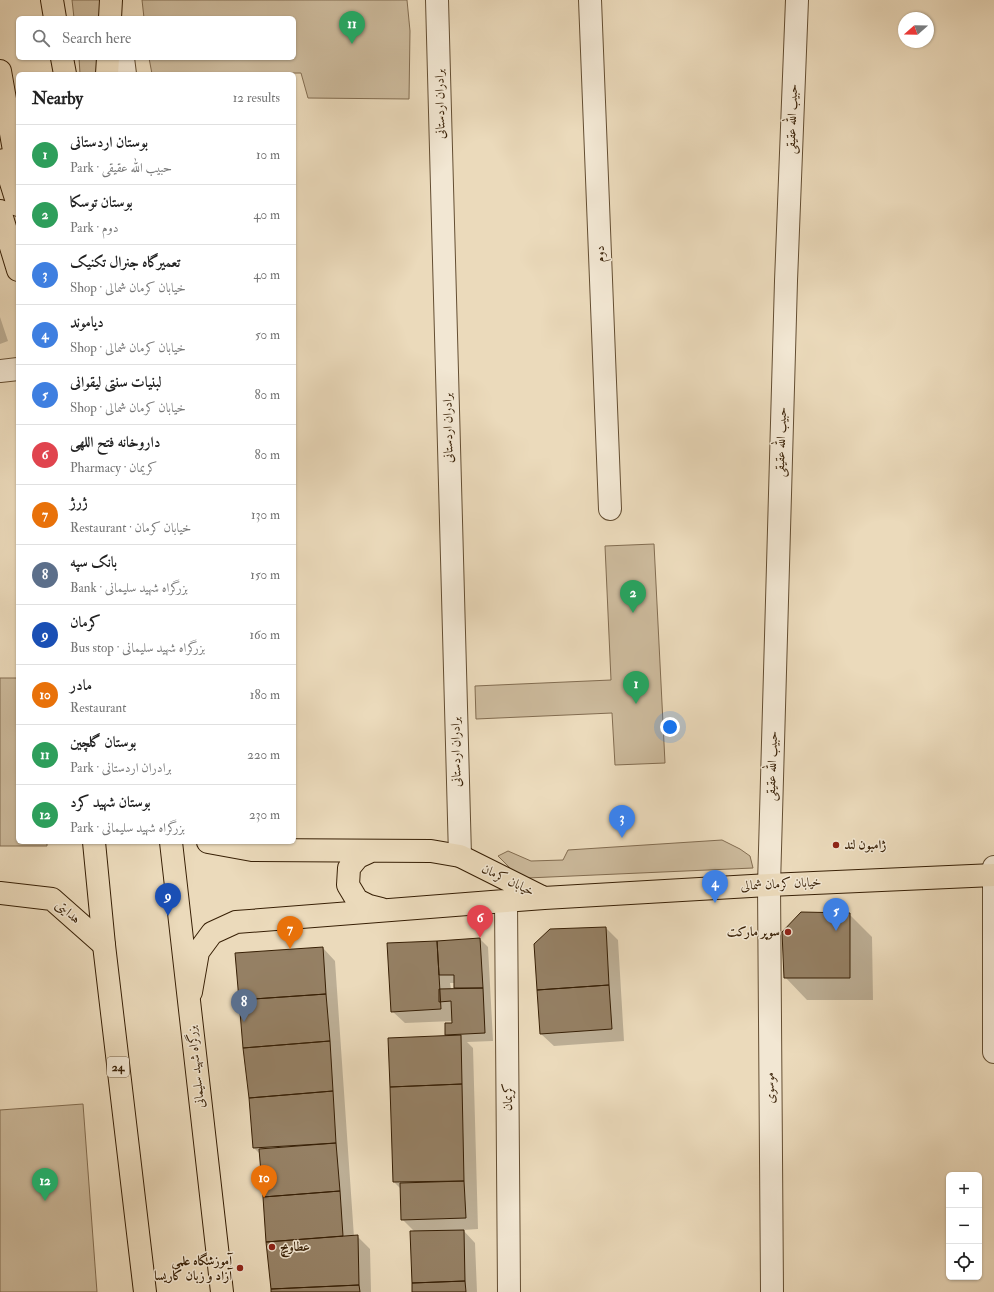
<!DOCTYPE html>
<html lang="en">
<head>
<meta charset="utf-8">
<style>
  :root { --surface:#fff; --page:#f2f2f2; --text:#222; --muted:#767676; --line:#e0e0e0; --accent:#8f2418 }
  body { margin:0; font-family:"IM FELL Double Pica",Amiri,serif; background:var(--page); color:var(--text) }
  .controls { position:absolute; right:12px; bottom:12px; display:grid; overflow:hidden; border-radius:6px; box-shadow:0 1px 3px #0004 }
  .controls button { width:36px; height:36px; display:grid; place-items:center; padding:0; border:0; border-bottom:1px solid var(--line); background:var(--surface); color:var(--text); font:20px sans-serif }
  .compass { position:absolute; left:898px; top:12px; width:36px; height:36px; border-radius:50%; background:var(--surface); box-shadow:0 1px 3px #0004; rotate:250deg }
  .you { position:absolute; left:670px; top:727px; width:14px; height:14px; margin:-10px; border:3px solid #fff; border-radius:50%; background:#1a73e8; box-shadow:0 0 0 6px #1a73e833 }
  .badge { display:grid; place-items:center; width:26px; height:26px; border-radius:50%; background:var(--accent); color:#fff; font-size:13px; font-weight:700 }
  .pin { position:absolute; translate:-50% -33px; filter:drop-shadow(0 1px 2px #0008) }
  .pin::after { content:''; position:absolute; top:21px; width:14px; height:12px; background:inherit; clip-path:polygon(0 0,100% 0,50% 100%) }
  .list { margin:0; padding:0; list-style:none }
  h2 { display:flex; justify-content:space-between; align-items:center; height:52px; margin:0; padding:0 16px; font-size:17px }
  h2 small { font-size:13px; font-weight:400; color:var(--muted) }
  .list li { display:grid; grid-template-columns:26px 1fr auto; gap:12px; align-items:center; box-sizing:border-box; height:60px; padding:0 16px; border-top:1px solid var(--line) }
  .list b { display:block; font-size:15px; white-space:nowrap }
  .list p { margin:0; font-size:13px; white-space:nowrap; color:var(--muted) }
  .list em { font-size:13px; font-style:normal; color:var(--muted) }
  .icon { flex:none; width:22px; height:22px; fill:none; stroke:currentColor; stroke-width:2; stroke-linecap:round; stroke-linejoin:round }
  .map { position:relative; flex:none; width:994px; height:1292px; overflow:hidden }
  .search { position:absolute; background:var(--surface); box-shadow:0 1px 3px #0004; left:16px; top:16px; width:280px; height:44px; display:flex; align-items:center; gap:10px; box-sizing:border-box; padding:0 14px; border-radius:6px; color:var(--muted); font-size:15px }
  .panel { position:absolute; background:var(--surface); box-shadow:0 1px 3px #0004; left:16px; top:72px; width:280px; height:772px; border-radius:6px }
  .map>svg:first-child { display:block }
</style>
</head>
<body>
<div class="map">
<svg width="994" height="1292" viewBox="0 0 994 1292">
  <rect width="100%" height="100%" fill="#ebdabb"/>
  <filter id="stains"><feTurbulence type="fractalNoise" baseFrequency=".005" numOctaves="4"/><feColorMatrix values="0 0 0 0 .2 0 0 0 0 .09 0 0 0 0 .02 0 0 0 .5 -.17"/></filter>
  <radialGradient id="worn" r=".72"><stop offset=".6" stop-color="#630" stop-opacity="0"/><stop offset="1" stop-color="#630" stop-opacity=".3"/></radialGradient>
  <path fill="#ccba9c" stroke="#826c50" d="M72,0h31l-1,18h-28z
    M142,0h265l3,31 -1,68 -101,-1 -7,-25 -149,1 -3,-16h145v-40h-150z
    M79,58h22v16h-21z
    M654,544l11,219 -50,2 -3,-52 -136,6 -1,-33 136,-6 -6,-134z
    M0,678h18v164h29v4h-47z
    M722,840l18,9 10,7 3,12 -226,10 -14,-7 -15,-15 10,-5 23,10 32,-1 5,-10z
    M83,1104l14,188h-97v-182z"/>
  <path fill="#0003" fill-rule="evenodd" d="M0,317l8,24 -8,3z
    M849,914l23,23 1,63h-66l-22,-23z
    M606,928l12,12 6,101 -70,5 -13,-12z
    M480,939l8,8 5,94 -26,1 6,6 5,181 -15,1 12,13 2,49h-64l2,-60 -13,-13 -1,-30 -7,-7 54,-146 -2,-1 7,-11v-3l-48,2 -13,-12zM450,983h5l1,6h-5z
    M323,948l12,13 19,276 3,-1 13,13 1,43h-99l-12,-138 -6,-6z"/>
  <path fill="#958064" stroke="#371f05" d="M801,912l49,1v65h-66l-2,-46z
    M606,927l3,58 -72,5 -3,-46 16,-15z
    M480,938l3,50h-29v-13h-15l-2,-34z
    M437,941l4,68 -50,3 -4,-69z
    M323,947l3,47 -87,6 -4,-47z
    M609,985l3,44 -72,5 -3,-44z
    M483,988l2,45 -40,2v-12h7l-1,-22 -12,1v-13z
    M326,994l4,47 -87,7 -4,-48z
    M461,1035l1,49 -72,3 -2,-49z
    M330,1041l3,50 -84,7 -6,-50z
    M462,1084l2,97 -71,1 -3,-95z
    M333,1091l3,52 -83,5 -4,-50z
    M336,1143l4,48 -77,6 -4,-48z
    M464,1181l2,37 -65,2 -1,-37z
    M340,1191l3,45 -77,6 -3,-45z
    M464,1230l1,51 -53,2 -2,-52z
    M358,1235l1,50 -88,4 -5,-47z
    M465,1281l1,11h-54v-9z
    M359,1285l1,7h-89v-3z"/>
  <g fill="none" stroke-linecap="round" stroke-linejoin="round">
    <g stroke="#644e32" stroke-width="24">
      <path id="minor" d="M437,0l23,856
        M590,0l20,509
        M123,58l2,16
        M0,371l18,-2
        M994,867v185
        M506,902l3,390
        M772,1292l-3,-407 17,-604 11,-281"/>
    </g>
    <g stroke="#371f05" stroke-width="24">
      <path id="major" d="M208,842l44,8 179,1 29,5 84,42
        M371,851l-13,6 -9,11 -1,17 9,15 12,6 12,3
        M0,893l52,6 52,46
        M191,992l7,-40 14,-19 24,-11 308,-24 225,-13 225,-10"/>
    </g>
    <g stroke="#371f05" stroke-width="24">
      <path id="highway" d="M52,0l3,18
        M110,18l1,-18
        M62,58l3,16
        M0,71l18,102
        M107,74l1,-16
        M4,160l14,45
        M0,211l18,59
        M94,842l10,103 41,347
        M171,842l51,450"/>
    </g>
    <use href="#minor" stroke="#f2e7d3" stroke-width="22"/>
    <use href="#major" stroke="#ebdabb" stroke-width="22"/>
    <use href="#highway" stroke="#ebdabb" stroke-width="22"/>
  </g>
  <g fill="#8f2418" stroke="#f2e7d3" stroke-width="1.5">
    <circle cx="836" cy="845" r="4"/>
    <circle cx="788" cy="932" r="4"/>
    <circle cx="272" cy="1247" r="4"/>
    <circle cx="240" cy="1268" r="4"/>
  </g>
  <g text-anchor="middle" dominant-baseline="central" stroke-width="3" stroke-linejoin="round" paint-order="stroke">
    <rect fill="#f2e7d3" stroke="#6f5b43" stroke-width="1" x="107" y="1057" width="22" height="20" rx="3"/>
    <g font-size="12" font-weight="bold" fill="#371f05">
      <text x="118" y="1067">24</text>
    </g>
    <g font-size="13" fill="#371f05" stroke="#f2e7d3">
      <text transform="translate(440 104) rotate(-91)">برادران اردستانی</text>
      <text transform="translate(792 119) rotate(-88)">حبیب الله عقیقی</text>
      <text transform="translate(600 254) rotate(-92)">دوم</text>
      <text transform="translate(448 428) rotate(-91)">برادران اردستانی</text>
      <text transform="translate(781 442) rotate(-88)">حبیب الله عقیقی</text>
      <text transform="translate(456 752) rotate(-91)">برادران اردستانی</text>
      <text transform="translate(772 766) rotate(-88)">حبیب الله عقیقی</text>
      <text transform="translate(508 880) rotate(26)">خیابان کرمان</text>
      <text transform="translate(781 884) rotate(-3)">خیابان کرمان شمالی</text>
      <text transform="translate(68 912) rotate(41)">هدایتی</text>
      <text transform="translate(196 1067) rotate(-96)">بزرگراه شهید سلیمانی</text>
      <text transform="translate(770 1088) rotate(-91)">موسوی</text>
      <text transform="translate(508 1097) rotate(-90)">کریمان</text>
    </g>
    <g font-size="13" font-weight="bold" fill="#371f05" stroke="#f2e7d3" text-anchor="start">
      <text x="844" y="845">ژامبون لند</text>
      <text x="780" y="932" text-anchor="end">سوپر مارکت</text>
      <text x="280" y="1247">عطاویچ</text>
      <text x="232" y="1261" text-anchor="end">آموزشگاه علمی<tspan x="232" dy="15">آزاد و زبان کاریسا</tspan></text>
    </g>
  </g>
  <rect width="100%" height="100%" filter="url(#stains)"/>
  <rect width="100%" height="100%" fill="url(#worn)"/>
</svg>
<div class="controls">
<button>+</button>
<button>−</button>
<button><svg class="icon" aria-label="locate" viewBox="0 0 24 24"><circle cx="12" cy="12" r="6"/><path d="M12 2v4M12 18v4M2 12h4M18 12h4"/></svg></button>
</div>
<svg class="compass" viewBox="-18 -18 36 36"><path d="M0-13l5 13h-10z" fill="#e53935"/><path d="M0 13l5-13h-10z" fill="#767676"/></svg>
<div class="you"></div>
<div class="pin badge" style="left:636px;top:704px;background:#2e9e5b">1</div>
<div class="pin badge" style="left:633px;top:613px;background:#2e9e5b">2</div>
<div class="pin badge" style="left:622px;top:838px;background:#3f7fe0">3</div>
<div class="pin badge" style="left:715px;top:903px;background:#3f7fe0">4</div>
<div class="pin badge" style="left:836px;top:931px;background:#3f7fe0">5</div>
<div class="pin badge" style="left:480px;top:938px;background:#e0444e">6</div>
<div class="pin badge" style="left:290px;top:949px;background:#e8710a">7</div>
<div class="pin badge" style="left:244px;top:1022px;background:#5c6f8a">8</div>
<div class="pin badge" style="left:168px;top:916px;background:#1a4fb4">9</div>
<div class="pin badge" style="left:264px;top:1198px;background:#e8710a">10</div>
<div class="pin badge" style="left:352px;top:44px;background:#2e9e5b">11</div>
<div class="pin badge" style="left:45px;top:1201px;background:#2e9e5b">12</div>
<div class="search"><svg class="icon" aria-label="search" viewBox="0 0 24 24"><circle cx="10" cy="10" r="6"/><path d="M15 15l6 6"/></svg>Search here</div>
<section class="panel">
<h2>Nearby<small>12 results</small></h2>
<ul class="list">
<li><span class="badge" style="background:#2e9e5b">1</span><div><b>بوستان اردستانی</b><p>Park · حبیب الله عقیقی</p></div><em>10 m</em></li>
<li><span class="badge" style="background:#2e9e5b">2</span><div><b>بوستان توسکا</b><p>Park · دوم</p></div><em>40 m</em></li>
<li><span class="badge" style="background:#3f7fe0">3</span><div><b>تعمیرگاه جنرال تکنیک</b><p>Shop · خیابان کرمان شمالی</p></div><em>40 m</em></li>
<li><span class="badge" style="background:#3f7fe0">4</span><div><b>دیاموند</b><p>Shop · خیابان کرمان شمالی</p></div><em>50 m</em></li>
<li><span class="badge" style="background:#3f7fe0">5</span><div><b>لبنیات سنتی لیقوانی</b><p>Shop · خیابان کرمان شمالی</p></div><em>80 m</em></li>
<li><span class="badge" style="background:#e0444e">6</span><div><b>داروخانه فتح اللهی</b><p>Pharmacy · کریمان</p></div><em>80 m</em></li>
<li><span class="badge" style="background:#e8710a">7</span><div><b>ژرژ</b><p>Restaurant · خیابان کرمان</p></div><em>130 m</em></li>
<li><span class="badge" style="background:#5c6f8a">8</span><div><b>بانک سپه</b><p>Bank · بزرگراه شهید سلیمانی</p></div><em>150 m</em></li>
<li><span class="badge" style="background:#1a4fb4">9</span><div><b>کرمان</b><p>Bus stop · بزرگراه شهید سلیمانی</p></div><em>160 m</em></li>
<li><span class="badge" style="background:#e8710a">10</span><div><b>مادر</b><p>Restaurant</p></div><em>180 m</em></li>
<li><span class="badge" style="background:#2e9e5b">11</span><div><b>بوستان گلچین</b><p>Park · برادران اردستانی</p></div><em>220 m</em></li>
<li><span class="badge" style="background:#2e9e5b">12</span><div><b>بوستان شهید کرد</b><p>Park · بزرگراه شهید سلیمانی</p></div><em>230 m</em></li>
</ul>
</section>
</div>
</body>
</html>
